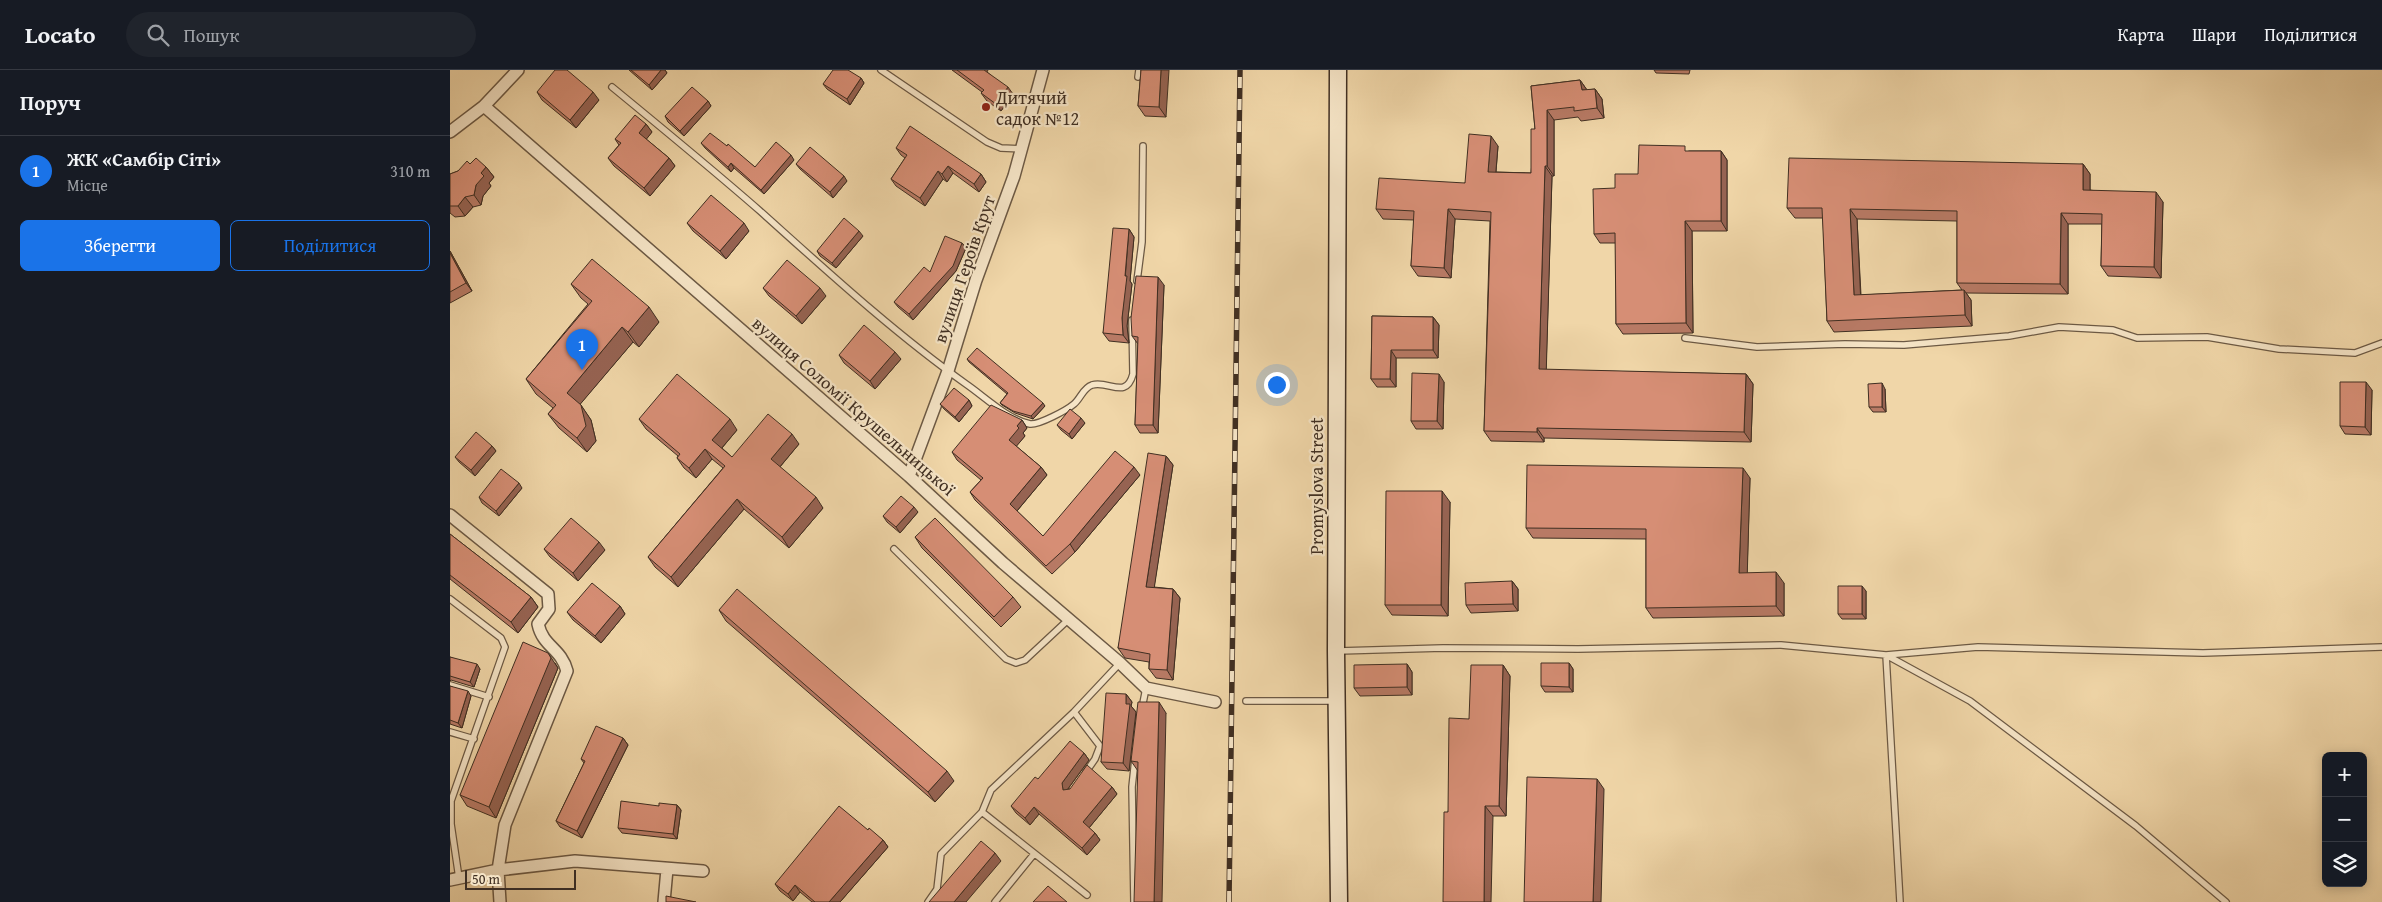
<!DOCTYPE html>
<html lang="uk">
<head>
<meta charset="utf-8">
<style>
  :root { --surface:#171b24; --page:#20242c; --text:#f1f3f6; --muted:#9ea1a6; --line:#363941; --accent:#1a73e8 }
  body { margin:0; font-family:"Gentium Book Plus",serif; background:var(--page); color:var(--text) }
  .controls { position:absolute; right:15px; bottom:15px; display:grid; overflow:hidden; border-radius:8px; box-shadow:0 2px 12px #0003 }
  .controls button { width:45px; height:45px; display:grid; place-items:center; padding:0; border:0; border-bottom:1px solid var(--line); background:var(--surface); color:var(--text); font:25px sans-serif }
  .scale { position:absolute; left:15px; bottom:12px; width:111px; box-sizing:border-box; padding-left:5px; border:2px solid #402f22; border-top:0; font-size:14px; line-height:18px; white-space:nowrap; color:#402f22; -webkit-text-stroke:4px #f5e4c6; paint-order:stroke }
  .you { position:absolute; left:826px; top:314px; width:18px; height:18px; margin:-12px; border:4px solid #fff; border-radius:50%; background:#1a73e8; box-shadow:0 0 0 8px #1a73e833 }
  .badge { display:grid; place-items:center; width:32px; height:32px; border-radius:50%; background:var(--accent); color:#fff; font-size:16px; font-weight:700 }
  .pin { position:absolute; translate:-50% -41px; filter:drop-shadow(0 1px 2px #0008) }
  .pin::after { content:''; position:absolute; top:26px; width:18px; height:15px; background:inherit; clip-path:polygon(0 0,100% 0,50% 100%) }
  .list { margin:0; padding:0; list-style:none }
  h2 { display:flex; justify-content:space-between; align-items:center; height:65px; margin:0; padding:0 20px; font-size:21px }
  h2 small { font-size:16px; font-weight:400; color:var(--muted) }
  .list li { display:grid; grid-template-columns:32px 1fr auto; gap:15px; align-items:center; box-sizing:border-box; height:70px; padding:0 20px; border-top:1px solid var(--line) }
  .list b { display:block; font-size:19px; white-space:nowrap }
  .list p { margin:0; font-size:16px; white-space:nowrap; color:var(--muted) }
  .list em { font-size:16px; font-style:normal; color:var(--muted) }
  .actions { display:flex; gap:10px; padding:15px 20px }
  .actions a { flex:1; padding:11px 0; border:1px solid var(--accent); border-radius:8px; text-align:center; font-size:18px; color:var(--accent) }
  .actions .main { background:var(--accent); color:#fff }
  .icon { flex:none; width:28px; height:28px; fill:none; stroke:currentColor; stroke-width:2; stroke-linecap:round; stroke-linejoin:round }
  .map { position:relative; flex:none; width:1932px; height:832px; overflow:hidden }
  header { display:flex; align-items:center; gap:30px; box-sizing:border-box; height:70px; padding:0 25px; background:var(--surface); border-bottom:1px solid var(--line) }
  header strong { font-size:24px }
  nav { display:flex; gap:28px; margin-inline-start:auto; font-size:18px }
  .search { width:350px; height:45px; background:var(--page); display:flex; align-items:center; gap:12px; box-sizing:border-box; padding:0 18px; border-radius:28px; color:var(--muted); font-size:19px }
  main { display:flex }
  aside { flex:1; background:var(--surface) }
  .map>svg:first-child { display:block }
</style>
</head>
<body>
<header>
<strong>Locato</strong>
<div class="search"><svg class="icon" aria-label="search" viewBox="0 0 24 24"><circle cx="10" cy="10" r="6"/><path d="M15 15l6 6"/></svg>Пошук</div>
<nav><a>Карта</a><a>Шари</a><a>Поділитися</a></nav>
</header>
<main>
<aside>
<h2>Поруч<small></small></h2>
<ul class="list">
<li><span class="badge">1</span><div><b>ЖК «Самбір Сіті»</b><p>Місце</p></div><em>310 m</em></li>
</ul>
<div class="actions"><a class="main">Зберегти</a><a>Поділитися</a></div>
</aside>
<div class="map">
<svg width="1932" height="832" viewBox="0 0 1932 832">
  <rect width="100%" height="100%" fill="#f0d6a8"/>
  <filter id="stains"><feTurbulence type="fractalNoise" baseFrequency=".004" numOctaves="4"/><feColorMatrix values="0 0 0 0 .2 0 0 0 0 .09 0 0 0 0 .02 0 0 0 .5 -.17"/></filter>
  <radialGradient id="worn" r=".72"><stop offset=".6" stop-color="#630" stop-opacity="0"/><stop offset="1" stop-color="#630" stop-opacity=".3"/></radialGradient>
  <g fill="none" stroke-linecap="round" stroke-linejoin="round">
    <g stroke="#6c5944" stroke-width="8">
      <path id="lane" d="M431,0l106,72 14,6 21,1
        M688,7l1,-7
        M162,17c50,41 100,82 148,124 67,60 133,121 206,173 19,13 41,35 64,40 9,1 37,-14 44,-20 7,-6 9,-16 18,-19 17,-5 34,15 41,-11l-1,-54
        M687,211l5,-39 1,-96
        M1235,268l72,9 88,-3 59,1 105,-9 50,-9 54,3 24,8 70,-1 72,12 76,4 27,-10
        M444,479l112,110 10,4 9,-3 44,-41
        M0,529l51,39 4,9 -54,154v23l8,54
        M888,581l105,-3 135,1 203,-4 105,10 84,46 166,125 90,76
        M0,615l39,12
        M796,631h89
        M692,638l4,-20
        M624,642l26,34 -5,13 -9,13
        M0,662l24,7
        M532,742l105,83
        M478,832l9,-13 4,-35 41,-42 9,-22 83,-78 46,-49
        M545,832l39,-48
        M684,832l-2,-115 3,-28
        M1450,832l-14,-247 92,-8 225,6 179,-6"/>
    </g>
    <g stroke="#6c5944" stroke-width="14">
      <path id="street" d="M34,36l425,370 94,87 117,100 26,25 69,14
        M0,62l34,-26 34,-36
        M459,406l39,-105 28,-91 38,-104 29,-106
        M0,445l98,79 1,15 -11,15c5,23 23,24 29,47l-62,154 -7,45 2,32
        M0,810l48,-10 77,-9 128,10
        M214,832l3,-33"/>
    </g>
    <g stroke="#402f22" stroke-width="19">
      <path id="secondary" d="M888,0l-2,581 3,251"/>
    </g>
    <use href="#lane" stroke="#f5e4c6" stroke-width="5.5"/>
    <use href="#street" stroke="#f5e4c6" stroke-width="11"/>
    <use href="#secondary" stroke="#f5e4c6" stroke-width="16"/>
    <g stroke="#402f22" stroke-width="5.5">
      <path id="rail" d="M779,832l11,-832"/>
    </g>
    <use href="#rail" stroke="#f5e4c6" stroke-width="4" stroke-dasharray="11" stroke-linecap="butt"/>
  </g>
  <path fill="#b87a65" stroke="#402f22" fill-rule="evenodd" d="M179,0h36l2,3 -15,17z
    M502,0h36l-1,2 26,22 -12,17 -14,-10 -6,-8 1,-1z
    M691,0l25,47 -21,-1 -7,-10z
    M1204,0h36l-1,4 -33,-1z
    M411,8l3,5 -14,22 -23,-16 -4,-5z
    M1130,10l7,10 8,-1 7,10 2,19 -23,3 -3,-4 -24,3v56h-2l-6,194 200,4 7,10 -2,58 -207,-4v4l-53,-1 -7,-10 6,-210 -35,-2 -4,59 -33,-2 -7,-10 3,-46 -31,-1 -7,-10 89,-26 33,-37 -2,26 35,1 4,-44 -4,-43z
    M87,22l62,8 -23,28 -34,-28z
    M258,31l3,5 -27,30 -16,-14 -3,-6z
    M196,54l6,8 -6,7 23,19 6,8 -25,30 -36,-30 -6,-8 11,-13 -4,-6z
    M251,73l26,3 28,21 39,-7 -30,34 -30,-26 -3,4 -26,-24z
    M446,78l85,26 5,8 -7,10 -26,-19 -6,9 -4,-3 -18,27 -29,-20 -5,-7 14,-21 -4,-3z
    M1239,81h32l6,9v71h-35l1,102 -70,1 -7,-10v-81h-16l-6,-9 44,-60z
    M20,94l16,3 8,10 -5,6 2,3 -8,10 -2,9 -8,2 -8,9 -10,1 -5,-4v-39l8,-3z
    M346,94l51,17 -14,17 -33,-29z
    M1633,94l7,10v16l73,12 -2,76 -53,-2 -7,-10 1,-42h-34v70l-102,-1 5,7 1,26 -138,6 -7,-11 -4,-103h-28l-8,-10zM1407,149l100,2v62l5,7 -101,5z
    M237,153l62,8 -23,28 -33,-28z
    M679,159l5,8 -4,44 2,3 -5,42 2,17 -20,-2 -6,-8z
    M413,166l-27,32 -16,-12 -3,-5z
    M512,173l4,5 -10,23 -43,49 -15,-13 -4,-5 36,-30z
    M0,181l22,40 -22,12z
    M121,214l88,38 -20,25 -6,-5 -53,62 11,16 5,21 -9,11 -28,-24 -11,-14 5,-6 -17,-14 -10,-15 62,-75 -7,-6z
    M714,215l-6,148h-18l-5,-8 3,-81 -6,-8z
    M313,218l63,8 -24,28 -33,-28z
    M922,246l61,1 6,8 -1,33h-42v29h-19l-6,-8z
    M389,285l62,4 -26,30 -31,-26z
    M517,289l78,47 -12,13 -18,-6 -13,-8 -2,-2 7,-9 -38,-32z
    M994,312l-1,47h-27l-5,-8z
    M1435,319l1,23h-13l-4,-5z
    M1922,320l-1,45 -26,-1 -5,-8z
    M519,330l3,6 -13,16 -15,-13 -4,-5z
    M189,349l98,11 -15,18 10,9 67,-13 -19,23 43,41 -34,40 -45,-39 -66,78 -23,-20 -7,-10 75,-89 -11,-9 -16,19 -12,-10 -7,-10 1,-2 -32,-27z
    M572,350l5,8 -4,5 2,3 -9,10 25,21 6,8 -30,36 26,25 97,-61 -65,77 -23,22 -77,-74 -5,-8 11,-12 -24,-20 -5,-8z
    M635,353l-13,16 -11,-9 -4,-5z
    M42,376l4,5 -21,25 -16,-14 -4,-5z
    M716,386l7,9 -19,122 19,2 7,9 -7,82 -17,-2 -7,-9v-7l-24,-4 -7,-10z
    M1300,408l-3,95 37,10v33l-131,2 -7,-10v-69l-113,-1 -7,-10z
    M72,418l-23,28 -17,-13 -3,-6z
    M1000,432l-2,114 -56,-1 -7,-10z
    M468,442l-18,21 -13,-11 -4,-6z
    M0,464l81,63 7,10 -20,26 -68,-54z
    M465,467l98,60 8,10 -20,20 -79,-79z
    M94,479l61,1 -27,31 -28,-24z
    M1062,511l6,8v22l-47,2 -5,-8z
    M1416,521v28h-24l-4,-5z
    M170,536l5,8 -24,29 -28,-23 -6,-8z
    M269,540l235,171 -19,21 -209,-181z
    M0,587l30,12 -6,18 -23,-7 -1,1z
    M105,593l3,5 -62,150 -29,-12 -7,-11z
    M1119,593l4,6v23h-28l-4,-6z
    M957,594l5,8v23l-52,1 -6,-8z
    M1053,595l7,11 -4,140h-13l-45,-4 21,-93z
    M0,616l21,10 -9,32 -12,-4z
    M676,624l6,8 -1,4 5,6 -7,59 -22,-2 -6,-7z
    M716,643l-28,58 -7,-10z
    M173,668l5,7 -46,93 -22,-11 -4,-6 28,-58 -3,-4z
    M634,683l5,7 -21,29 44,-2 5,7 -28,34 6,5 5,7 -13,15 -48,-41 -9,11 -14,-12 -5,-7 27,-27z
    M227,735l4,5 -4,29 -55,-6 -4,-5 41,-22z
    M418,760l15,10 5,7 -48,55h-28l-12,-10 -7,9 -13,-10 -5,-7z"/>
  <path fill="#966352" stroke="#402f22" d="M211,0h4l2,3 -15,17 -3,-5z
    M711,0h8l-3,47 -7,-10z
    M411,8l3,5 -14,22 -3,-6z
    M1130,10l7,10h-5z
    M558,17l5,7 -12,17 -5,-7z
    M1145,19l7,10 2,19 -7,-10z
    M143,22l6,8 -23,28 -6,-8z
    M258,31l3,5 -27,30 -4,-5z
    M1097,40l7,10v56l-7,-10z
    M196,54l6,8 -7,9 -6,-8z
    M1041,66l7,10 -3,36 -7,-10z
    M1271,81l6,9v71l-6,-10z
    M341,85l3,5 -30,34 -3,-4z
    M219,88l6,8 -25,30 -6,-8z
    M281,93l3,5 -3,4 -3,-5z
    M1633,94l7,10v27l-7,-11z
    M498,96l5,7 -6,9 -5,-8z
    M1095,96l7,10 -6,203 -7,-10z
    M36,97l8,10 -5,6 2,3 -8,10 -2,9 -7,-10 2,-10 5,-12z
    M488,101l5,8 -18,27 -5,-8z
    M531,104l5,8 -7,10 -5,-8z
    M394,106l3,5 -14,17 -3,-6z
    M1706,122l7,10 -2,76 -7,-11z
    M15,127l8,10 -8,9 -7,-10z
    M998,139l7,10 -4,59 -7,-10z
    M1400,139l7,10 4,86 -7,-10z
    M1611,143l7,11v70l-8,-10z
    M1235,151l7,10 1,102 -7,-10z
    M294,153l5,8 -23,28 -6,-8z
    M679,159l5,8 -4,44 2,3 -5,42 2,17 -6,-8 -1,-17z
    M409,161l4,5 -27,32 -4,-5z
    M512,173l4,5 -10,23 -43,49 -4,-6z
    M0,181l22,40 -6,-8 -16,-30z
    M708,207l6,8 -6,148 -5,-8z
    M370,218l6,8 -24,28 -6,-8z
    M1514,220l7,10 1,26 -7,-11z
    M199,237l10,15 -20,25 -11,-15z
    M983,247l6,8 -1,33 -5,-8z
    M172,257l11,15 -56,66 -10,-15z
    M941,280l5,8v29l-6,-8z
    M445,282l6,7 -26,30 -5,-8z
    M989,304l5,8 -1,47 -6,-8z
    M1296,304l7,10 -2,58 -7,-10z
    M1916,312l6,8 -1,45 -6,-8z
    M1432,313l3,6 1,23 -4,-5z
    M519,330l3,6 -13,16 -4,-5z
    M593,333l2,3 -12,13 -2,-3z
    M131,335l10,15 5,21 -9,11 -10,-14z
    M631,348l4,5 -13,16 -3,-5z
    M280,349l7,11 -17,20 -8,-10z
    M572,350l5,8 -4,5 2,3 -10,12 -6,-8 8,-14z
    M1087,358l7,10v4l-7,-10z
    M342,364l7,10 -21,25 -7,-10z
    M42,376l4,5 -21,25 -4,-6z
    M255,379l7,10 -16,19 -7,-10z
    M716,386l7,9 -20,131 -7,-9z
    M591,397l6,8 -31,37 -6,-8z
    M684,397l6,8 -65,77 -5,-8z
    M1293,398l7,10 -3,105 -8,-10z
    M69,413l3,5 -23,28 -3,-5z
    M992,421l8,11 -2,114 -7,-11z
    M366,427l7,11 -34,40 -7,-11z
    M287,429l7,10 -66,78 -7,-10z
    M464,437l4,5 -18,21 -4,-6z
    M149,472l6,8 -27,31 -5,-8z
    M1326,502l8,11v33l-8,-10z
    M1062,511l6,8v22l-5,-7z
    M1412,516l4,5v28l-4,-5z
    M723,519l7,9 -7,82 -6,-10z
    M81,527l7,10 -20,26 -7,-11z
    M170,536l5,8 -24,29 -6,-7z
    M98,583l10,15 -62,150 -7,-11z
    M1119,593l4,6v23l-4,-5z
    M27,594l3,5 -6,18 -4,-5z
    M957,594l5,8v23l-5,-8z
    M1053,595l7,11 -4,140 -7,-10z
    M18,621l3,5 -9,32 -4,-5z
    M676,624l6,8 -1,4 5,6 -7,59 -6,-8z
    M709,632l7,11 -4,189h-8z
    M173,668l5,7 -46,93 -5,-7z
    M634,683l5,7 -22,30h-4l-1,-7z
    M497,701l7,10 -19,21 -7,-10z
    M1147,709l7,10 -3,113h-8z
    M662,717l5,7 -29,35 -5,-7z
    M227,735l4,5 -4,29 -4,-5z
    M1035,736l8,10 -2,86h-7z
    M584,737l5,7 -9,11 -5,-7z
    M645,763l5,7 -13,15 -5,-7z
    M433,770l5,7 -48,55h-11z
    M545,783l6,8 -35,41h-12z
    M345,815l5,7 -7,9 -5,-7z"/>
  <path fill="#d68e75" stroke="#402f22" d="M105,0h12l26,22 -23,28 -33,-28z
    M181,0h30l-12,15z
    M383,0h15l13,8 -14,21 -24,-15z
    M507,0h27l24,17 -12,17 -15,-11 3,-3z
    M691,0h20l-2,37 -21,-1z
    M1130,10l2,10 13,-1 2,19 -23,3v-4l-27,3v56h-2l-6,203 207,5 -2,58 -207,-4v4l-53,-1 7,-219 -43,-3 -4,59 -33,-2 3,-55 -38,-2 3,-31 86,5 4,-49 22,2 -3,36 43,1v-44h4l-4,-43z
    M242,17l16,14 -28,30 -15,-15z
    M185,45l11,9 -7,9 30,25 -25,30 -36,-30 13,-15 -6,-4z
    M460,56l71,48 -7,10 -26,-18 -6,8 -4,-3 -18,27 -29,-19 16,-24 -11,-7z
    M260,63l17,13 1,-2 27,23 21,-25 15,13 -30,35 -30,-27 -3,4 -27,-24z
    M1189,75l46,1v5h36v70h-36l1,102 -70,1 -1,-91 -21,1 -1,-45 22,-1v-14h23z
    M360,77l34,29 -14,16 -34,-28z
    M26,88l10,9 -5,6 3,3 -8,9 -2,10 -9,2 -7,9h-8v-32l8,-3 9,-10 3,3z
    M1339,88l294,6v26l73,2 -2,75 -53,-1 1,-52 -41,-1 -1,71 -103,-1v-72l-107,-2 4,86 110,-5 1,25 -138,6 -5,-113h-35z
    M261,125l33,28 -24,28 -33,-28z
    M394,148l15,13 -27,32 -15,-12z
    M663,158l16,1 -4,47h2l-5,42 1,17 -20,-2z
    M495,166l17,7 -9,23 -44,48 -15,-12 30,-35 6,5z
    M0,183l16,30 -16,9z
    M142,189l57,48 -21,25 -6,-5 -55,66 14,12 5,21 -9,12 -29,-24 8,-9 -30,-26 66,-78 -21,-17z
    M337,190l33,28 -24,28 -33,-28z
    M686,206l22,1 -5,148h-18l3,-88 -6,-1 -1,-18z
    M922,246l61,1v33h-42l-1,29h-19z
    M414,255l31,27 -25,29 -31,-26z
    M527,278l66,55 -12,13 -18,-5 -13,-8 8,-10 -41,-34z
    M962,303l27,1 -2,47h-26z
    M227,304l53,45 -18,21 20,17 36,-43 24,20 -21,25 45,38 -34,40 -45,-38 -66,78 -23,-20 77,-91 -20,-17 -16,19 -12,-10 3,-4 -41,-35z
    M1890,312h26l-1,45 -25,-1z
    M1432,313v24h-13l-1,-23z
    M504,318l15,12 -14,17 -15,-13z
    M541,335l31,15 -5,6 2,2 -10,12 32,27 -31,37 33,32 72,-85 19,16 -64,77 -24,22 -76,-74 13,-14 -31,-26z
    M620,339l11,9 -12,16 -12,-9z
    M26,362l16,14 -21,24 -16,-13z
    M698,383l18,3 -20,131 27,2 -6,81 -18,-1 1,-15 -32,-6z
    M1077,395l216,3 -4,105 37,-1v34l-130,2v-79l-120,-1z
    M51,399l18,14 -23,28 -17,-14z
    M936,421h56l-1,114h-56z
    M451,426l13,11 -18,20 -13,-11z
    M121,448l28,24 -26,31 -29,-24z
    M485,448l78,79 -19,20 -79,-80z
    M0,464l81,63 -20,25 -61,-47z
    M1062,511l1,23 -47,1 -1,-22z
    M142,513l28,23 -25,30 -28,-24z
    M1388,516h24v28h-24z
    M287,519l210,182 -19,21 -209,-182z
    M73,572l25,11 3,5 -62,149 -29,-12z
    M0,587l27,7 -7,18 -20,-6z
    M1091,593h28v24l-28,-1z
    M957,594v23l-53,1v-23z
    M1021,595h32l-4,141h-14l-1,96h-41l1,-90h4l1,-94 20,1z
    M0,616l18,5 -10,32 -8,-3z
    M656,623l20,1v10h4l-7,59 -22,-1z
    M688,632h21l-5,200h-20l4,-140 -7,-1z
    M146,656l27,12 -46,93 -21,-10 29,-60 -4,-2z
    M620,671l14,12 -22,30 1,7 7,-1 17,-24 25,22 -29,35 12,11 -13,15 -48,-41 -9,11 -14,-12 24,-29 3,2z
    M1077,707l70,2 -4,123h-69z
    M171,731l38,5v-3l18,2 -4,29 -55,-6z
    M389,736l29,24 1,-2 14,12 -54,62h-14l-20,-17 -7,9 -13,-10z
    M531,771l14,12 -41,49h-25z
    M598,816l19,16h-34z
    M216,826l30,6h-30z"/>
  <circle fill="#8f2418" stroke="#f5e4c6" stroke-width="2" cx="536" cy="37" r="5"/>
  <g text-anchor="middle" dominant-baseline="central" stroke-width="4.5" stroke-linejoin="round" paint-order="stroke">
    <g font-size="18" fill="#402f22" stroke="#f5e4c6" text-anchor="start">
      <text x="546" y="27">Дитячий<tspan x="546" dy="21">садок №12</tspan></text>
    </g>
    <g font-size="18" fill="#402f22" stroke="#f5e4c6">
      <text transform="translate(514 199) rotate(-71)">вулиця Героїв Крут</text>
      <text transform="translate(404 336) rotate(41)">вулиця Соломії Крушельницької</text>
      <text transform="translate(866 416) rotate(-90)">Promyslova Street</text>
    </g>
  </g>
  <rect width="100%" height="100%" filter="url(#stains)"/>
  <rect width="100%" height="100%" fill="url(#worn)"/>
</svg>
<div class="controls">
<button>+</button>
<button>−</button>
<button><svg class="icon" aria-label="layers" viewBox="0 0 24 24"><path d="M12 4l9 5-9 5-9-5zM3 14l9 5 9-5"/></svg></button>
</div>
<div class="scale">50 m</div>
<div class="you"></div>
<div class="pin badge" style="left:132px;top:300px">1</div>
</div>
</main>
</body>
</html>
